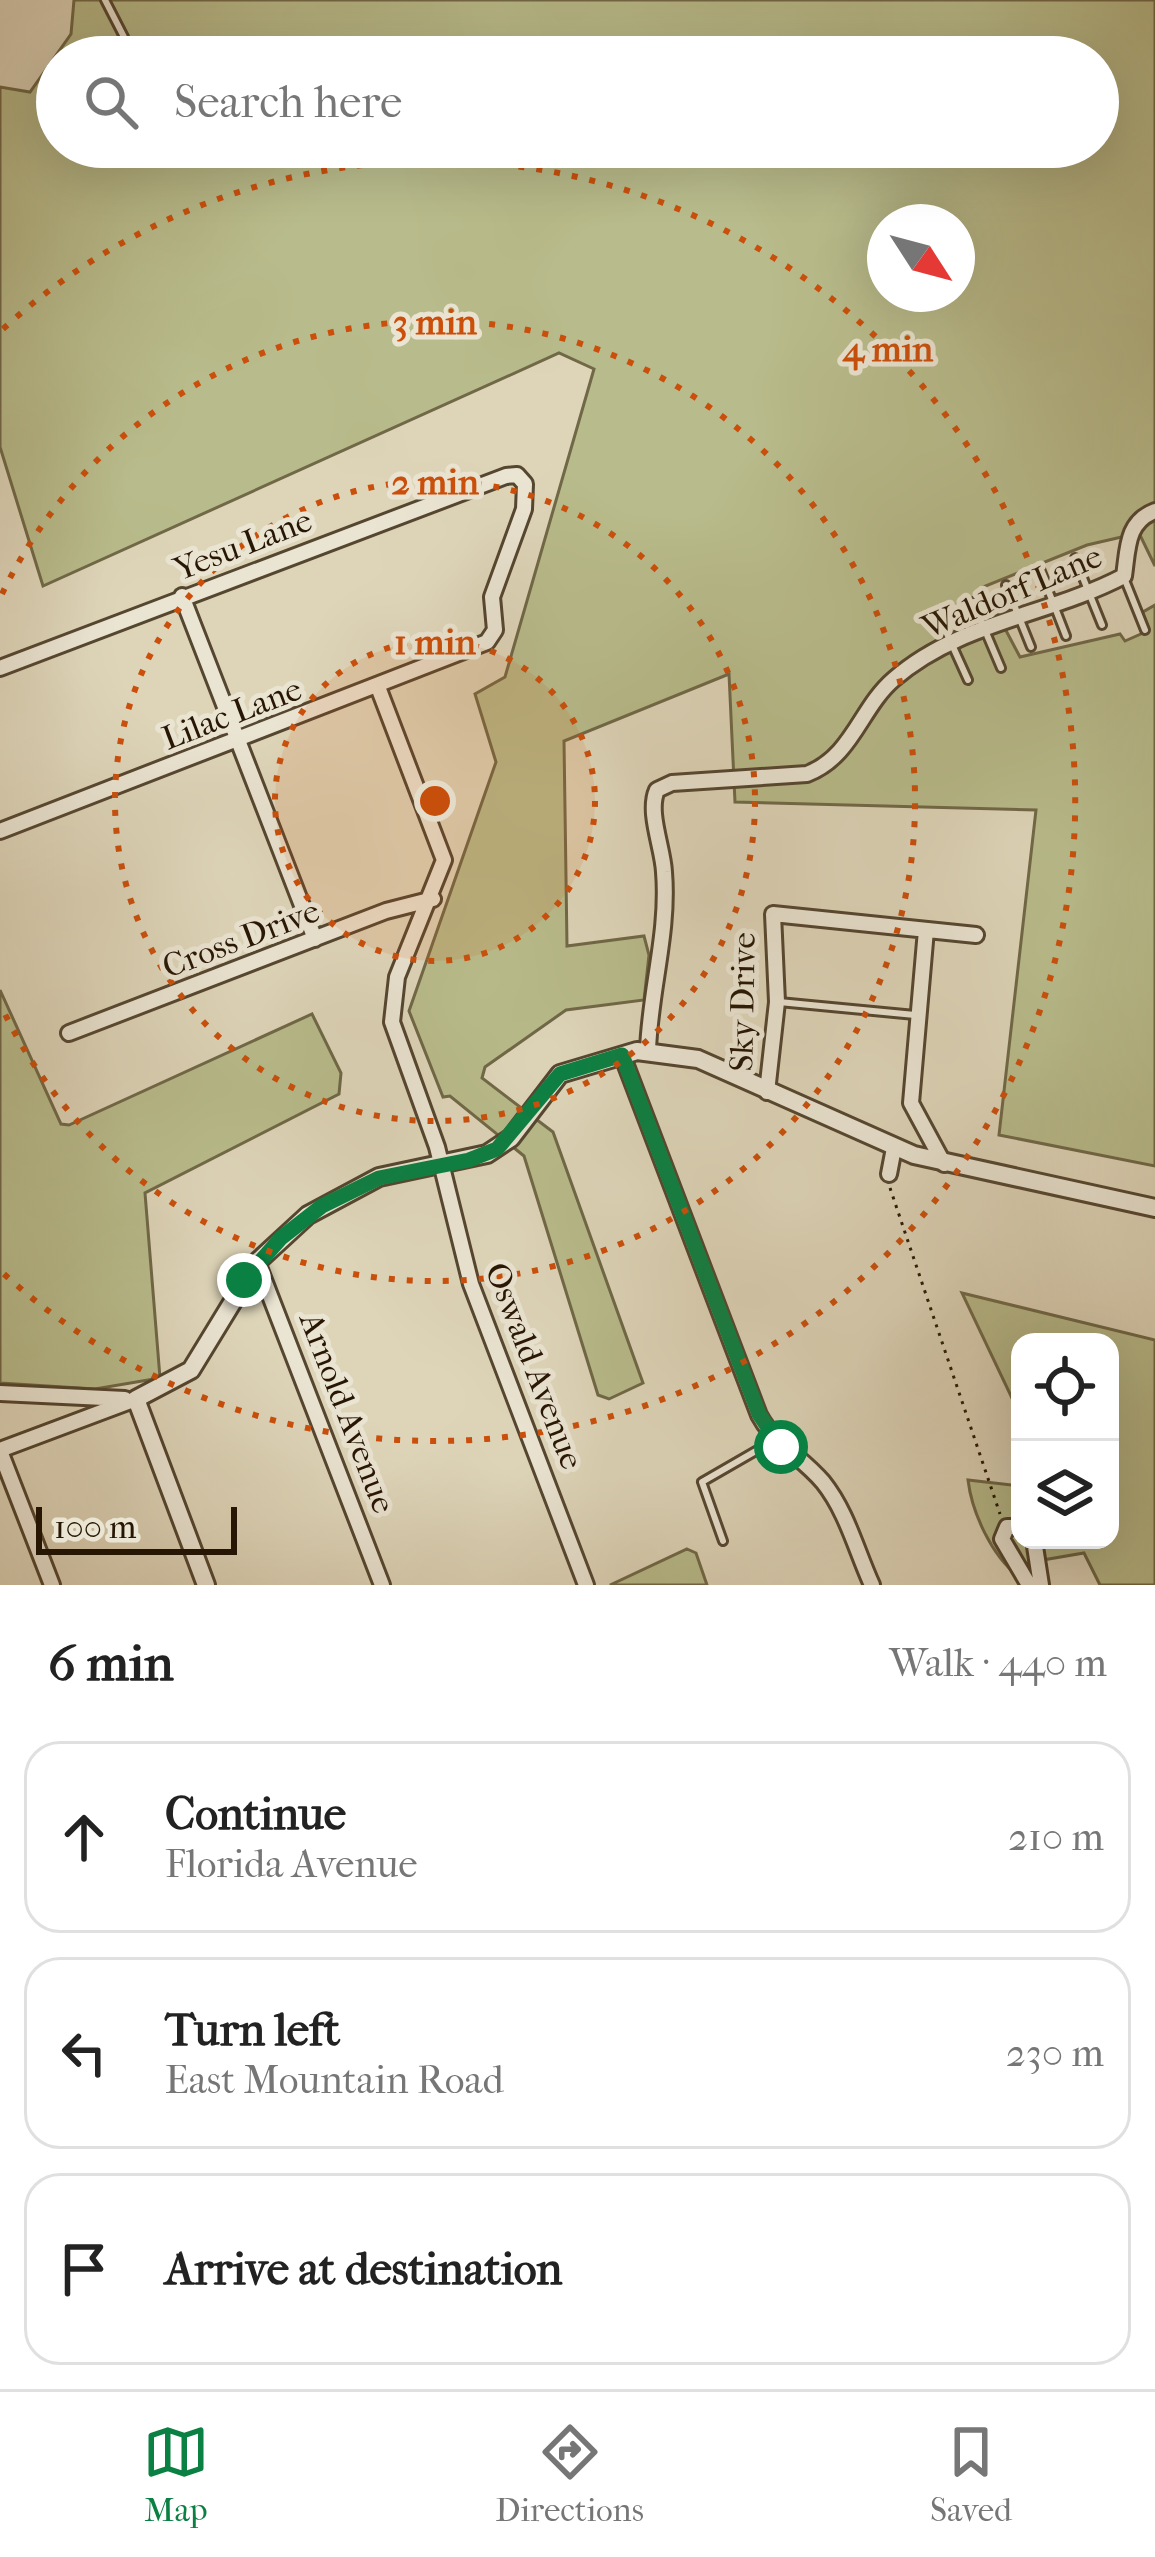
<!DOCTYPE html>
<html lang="en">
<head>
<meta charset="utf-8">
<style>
  :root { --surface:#fff; --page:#f6f6f6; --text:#222; --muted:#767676; --line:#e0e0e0; --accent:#0b8043 }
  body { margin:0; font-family:"IM FELL French Canon",serif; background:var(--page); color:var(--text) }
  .controls { position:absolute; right:36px; bottom:36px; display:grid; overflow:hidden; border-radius:24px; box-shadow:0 12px 48px #0002 }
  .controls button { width:108px; height:108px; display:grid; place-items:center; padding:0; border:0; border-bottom:3px solid var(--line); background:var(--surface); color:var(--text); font:60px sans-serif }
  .compass { position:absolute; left:867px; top:204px; width:108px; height:108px; border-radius:50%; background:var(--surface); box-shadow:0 12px 48px #0002; rotate:126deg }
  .scale { position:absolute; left:36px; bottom:30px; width:201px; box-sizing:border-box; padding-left:12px; border:6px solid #271603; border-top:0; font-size:33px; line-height:42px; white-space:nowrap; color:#271603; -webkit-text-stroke:9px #eae4d2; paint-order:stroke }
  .stop { position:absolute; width:36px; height:36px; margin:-27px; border:9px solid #0b8043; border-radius:50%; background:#fff }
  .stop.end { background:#0b8043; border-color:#fff; box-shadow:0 3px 12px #0008 }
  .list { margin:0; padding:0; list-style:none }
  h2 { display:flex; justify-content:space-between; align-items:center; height:156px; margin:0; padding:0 48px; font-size:51px }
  h2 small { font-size:39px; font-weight:400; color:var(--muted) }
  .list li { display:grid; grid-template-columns:78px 1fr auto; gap:36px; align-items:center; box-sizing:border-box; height:192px; margin:0 24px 24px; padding:0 24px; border:3px solid var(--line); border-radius:36px }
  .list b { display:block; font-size:45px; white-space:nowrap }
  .list p { margin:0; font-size:39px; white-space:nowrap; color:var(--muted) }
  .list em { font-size:39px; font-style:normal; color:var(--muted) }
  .icon { flex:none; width:66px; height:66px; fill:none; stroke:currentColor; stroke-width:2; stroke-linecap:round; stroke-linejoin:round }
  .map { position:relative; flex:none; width:1155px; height:1585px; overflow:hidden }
  .search { position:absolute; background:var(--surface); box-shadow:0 12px 48px #0002; left:36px; right:36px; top:36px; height:132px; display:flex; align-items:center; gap:30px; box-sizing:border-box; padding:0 42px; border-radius:66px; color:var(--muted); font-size:45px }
  .sheet { height:804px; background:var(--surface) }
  nav { display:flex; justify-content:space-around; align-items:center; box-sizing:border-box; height:168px; border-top:3px solid var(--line); background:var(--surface); font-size:33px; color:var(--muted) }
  nav a { display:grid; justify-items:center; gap:6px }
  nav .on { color:var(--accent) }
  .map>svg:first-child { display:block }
</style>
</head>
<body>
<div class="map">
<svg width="1155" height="1585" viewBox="0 0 1155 1585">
  <rect width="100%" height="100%" fill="#ded5b9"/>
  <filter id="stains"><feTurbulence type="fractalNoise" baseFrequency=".00167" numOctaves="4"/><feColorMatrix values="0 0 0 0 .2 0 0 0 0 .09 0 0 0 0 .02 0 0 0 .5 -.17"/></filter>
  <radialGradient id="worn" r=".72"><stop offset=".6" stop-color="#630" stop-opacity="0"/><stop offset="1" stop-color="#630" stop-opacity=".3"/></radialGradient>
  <path fill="#b8bb8b" stroke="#706847" stroke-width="3" fill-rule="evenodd" d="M74,0h1081v566l-16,-33 -52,12 -104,42 37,70 100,-23 5,7 18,-8 -7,-17 19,-11v561l-156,-31 37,-325 -301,-8 -6,-128 -165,67 3,205 77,-10 5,19 -5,45 -78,10 -81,57 -3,11 71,54 90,251 -34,16 -11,-4 -74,-239 -74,-60 -7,1 -34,-86 87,-249 -21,-68 30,-17 89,-308 -35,-16 -516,233 -43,-139v-360l30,5 41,-58zM57,57h1041v90h-1041zM885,222h72v72h-72z
    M0,990l61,134 8,1 243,-111 29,59 -2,21 -194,99 15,185 -65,11 -95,-6z
    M962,1293l193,47v245h-55l-16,-32 -41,7 -25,16c-26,-20 -46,-63 -50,-96l52,6v54h90v-198h-90v73z
    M687,1549l9,4 11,32h-97z"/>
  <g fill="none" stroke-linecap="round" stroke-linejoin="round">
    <g stroke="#554630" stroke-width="12">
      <path id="service" d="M105,0l19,37 -9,20
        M42,101l15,2
        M1075,558l27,67
        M1040,569l26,67
        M1125,580l20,50
        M1006,585l25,62
        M973,602l28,66
        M944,627l24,53
        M779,1002l136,13
        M723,1541l-21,-59 71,-41"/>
    </g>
    <g stroke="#554630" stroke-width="20">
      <path id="minor" d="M182,596l133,343
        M0,668l506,-192 11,-1 8,9 -1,25 -32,88 3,33 -8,12 -487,189
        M378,687l66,173 -47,117 -5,45 45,125 34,137 115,301
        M926,930l-15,173 33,61
        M69,1033l317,-122 47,-12
        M648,1050c2,-60 21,-117 16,-178 -1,-24 -17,-60 -7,-82l15,-7 135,-9c46,-18 53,-66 87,-95 65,-57 156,-64 230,-103 4,-27 2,-54 31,-65
        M622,1055l137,360c16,30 42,41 64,67 24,30 33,68 49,103
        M767,1092l10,-90 -4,-88 203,21
        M889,1174l5,-26
        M257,1262l125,323
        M0,1393l125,6
        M0,1450l136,-51
        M0,1451l52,134
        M1020,1527h-13l-5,12 27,46
        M1034,1540l7,45"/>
    </g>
    <g stroke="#554630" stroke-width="22">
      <path id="tertiary" d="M206,1585l-70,-186 55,-29 66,-108 51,-47 71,-38 108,-23 24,-16 49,-64 77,-23 61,8 216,96 241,53"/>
    </g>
    <path stroke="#271603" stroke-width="3" stroke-dasharray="3 6" stroke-linecap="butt" d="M890,1188l110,326"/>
    <use href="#service" stroke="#eae4d2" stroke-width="6"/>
    <use href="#minor" stroke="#eae4d2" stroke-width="14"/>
    <use href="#tertiary" stroke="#eae4d2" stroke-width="16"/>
  </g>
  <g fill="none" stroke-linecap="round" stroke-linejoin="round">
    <path stroke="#0b8043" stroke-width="15" d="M244,1280l37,-42 41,-32 57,-28 90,-18 28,-11 63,-75 62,-19 137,359 22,33"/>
  </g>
  <circle cx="435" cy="801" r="160" fill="#cb4f0b" fill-opacity=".12"/>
  <g fill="none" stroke="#cb4f0b" stroke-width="6" stroke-dasharray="6 12">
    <circle cx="435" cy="801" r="160"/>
    <circle cx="435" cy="801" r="320"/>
    <path d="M2 594A480 480 0 1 1 2 1008"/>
    <path d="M3 329A640 640 0 1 1 3 1273"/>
  </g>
  <g text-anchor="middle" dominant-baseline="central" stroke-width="10" stroke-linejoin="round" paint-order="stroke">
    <g font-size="33" fill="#271603" stroke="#eae4d2">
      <text transform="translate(243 545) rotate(-21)">Yesu Lane</text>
      <text transform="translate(1012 592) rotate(-23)">Waldorf Lane</text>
      <text transform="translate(232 714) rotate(-21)">Lilac Lane</text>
      <text transform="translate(241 939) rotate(-21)">Cross Drive</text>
      <text transform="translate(743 1002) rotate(-89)">Sky Drive</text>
      <text transform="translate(534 1366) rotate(69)">Oswald Avenue</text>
      <text transform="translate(347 1413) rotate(69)">Arnold Avenue</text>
    </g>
  </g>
  <circle cx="435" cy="801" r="18" fill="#cb4f0b" stroke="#eae4d2" stroke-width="6"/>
  <g font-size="36" text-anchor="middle" font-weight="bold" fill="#cb4f0b" stroke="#eae4d2" stroke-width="10" stroke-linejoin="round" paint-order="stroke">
    <text x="435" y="334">3 min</text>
    <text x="888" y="361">4 min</text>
    <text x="435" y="494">2 min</text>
    <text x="435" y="654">1 min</text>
  </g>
  <rect width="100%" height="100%" filter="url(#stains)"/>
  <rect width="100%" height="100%" fill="url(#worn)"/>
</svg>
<div class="controls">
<button><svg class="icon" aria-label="locate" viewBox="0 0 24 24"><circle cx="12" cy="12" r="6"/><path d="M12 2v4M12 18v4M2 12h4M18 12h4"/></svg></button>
<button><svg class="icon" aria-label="layers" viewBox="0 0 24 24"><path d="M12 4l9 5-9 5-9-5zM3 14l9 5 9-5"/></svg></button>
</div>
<svg class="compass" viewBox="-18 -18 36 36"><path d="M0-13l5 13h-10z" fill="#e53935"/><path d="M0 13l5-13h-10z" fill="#767676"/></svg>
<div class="scale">100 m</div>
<div class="stop" style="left:781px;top:1447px"></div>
<div class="stop end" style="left:244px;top:1280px"></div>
<div class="search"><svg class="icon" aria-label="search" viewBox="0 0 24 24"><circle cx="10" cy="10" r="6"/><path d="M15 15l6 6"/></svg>Search here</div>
</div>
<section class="sheet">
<h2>6 min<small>Walk · 440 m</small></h2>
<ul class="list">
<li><svg class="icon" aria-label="ahead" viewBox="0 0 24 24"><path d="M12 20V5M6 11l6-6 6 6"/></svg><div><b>Continue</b><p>Florida Avenue</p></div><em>210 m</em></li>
<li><svg class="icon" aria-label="left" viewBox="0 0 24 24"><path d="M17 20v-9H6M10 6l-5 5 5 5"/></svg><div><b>Turn left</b><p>East Mountain Road</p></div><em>230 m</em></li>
<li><svg class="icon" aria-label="arrive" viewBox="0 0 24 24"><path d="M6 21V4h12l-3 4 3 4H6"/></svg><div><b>Arrive at destination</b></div></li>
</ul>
</section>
<nav>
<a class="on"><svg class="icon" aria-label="map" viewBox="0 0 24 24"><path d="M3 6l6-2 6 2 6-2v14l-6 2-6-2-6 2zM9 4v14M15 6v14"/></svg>Map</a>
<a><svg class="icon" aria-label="directions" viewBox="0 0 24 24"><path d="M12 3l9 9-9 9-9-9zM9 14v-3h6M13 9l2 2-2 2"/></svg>Directions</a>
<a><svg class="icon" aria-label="saved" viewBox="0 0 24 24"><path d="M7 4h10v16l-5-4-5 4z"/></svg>Saved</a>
</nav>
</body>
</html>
